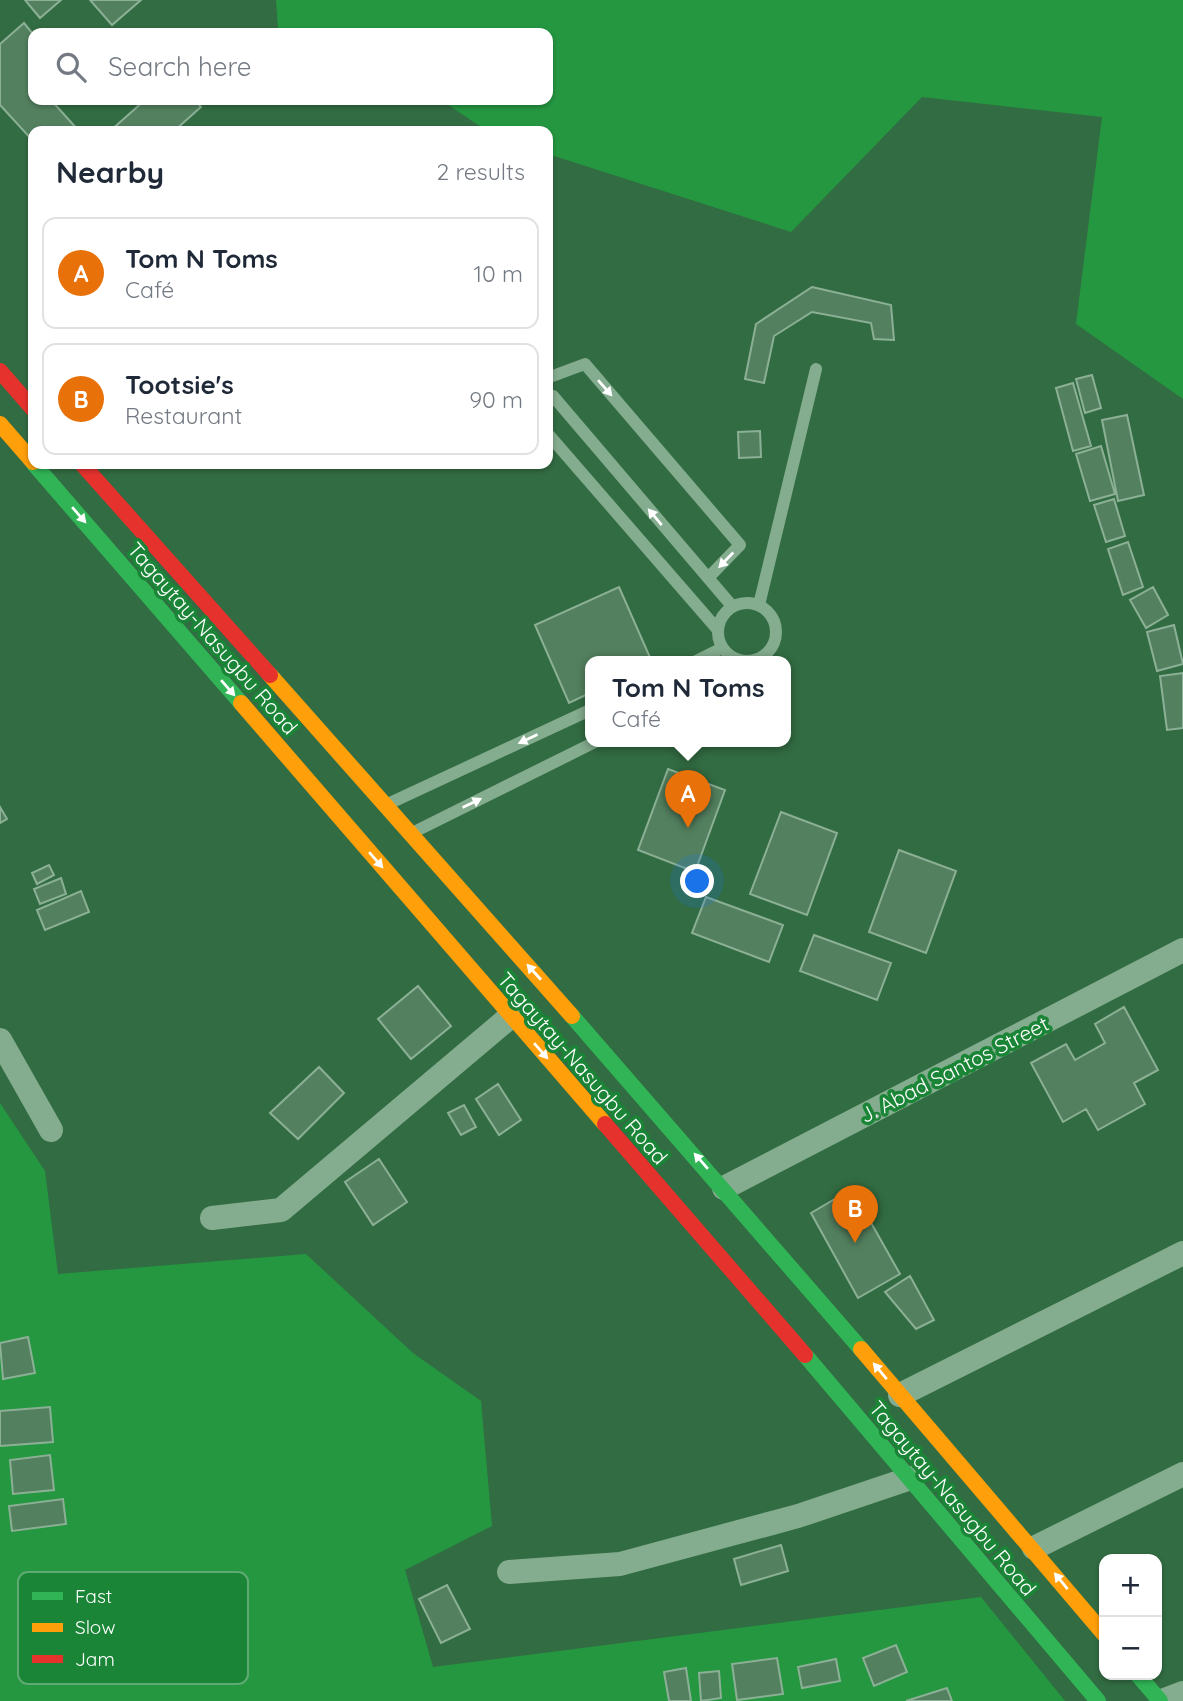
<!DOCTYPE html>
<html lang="en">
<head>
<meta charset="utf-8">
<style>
  :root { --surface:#fff; --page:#f2f2f3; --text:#1f2937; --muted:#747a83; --line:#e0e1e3; --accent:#ea580c }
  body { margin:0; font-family:Quicksand,sans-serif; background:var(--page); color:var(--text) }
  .controls { position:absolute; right:21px; bottom:21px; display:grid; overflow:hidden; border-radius:14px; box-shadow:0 2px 5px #0004 }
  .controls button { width:63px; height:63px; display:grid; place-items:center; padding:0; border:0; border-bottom:2px solid var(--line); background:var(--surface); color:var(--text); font:35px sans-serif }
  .you { position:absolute; left:698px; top:882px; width:24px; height:24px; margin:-18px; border:5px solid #fff; border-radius:50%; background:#1a73e8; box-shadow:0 0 0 10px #1a73e833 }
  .badge { display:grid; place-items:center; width:46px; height:46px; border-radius:50%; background:var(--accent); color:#fff; font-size:23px; font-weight:700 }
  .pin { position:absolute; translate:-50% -58px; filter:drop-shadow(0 2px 4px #0008) }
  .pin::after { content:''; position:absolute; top:37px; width:24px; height:21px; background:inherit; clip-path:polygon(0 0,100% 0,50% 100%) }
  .popup { position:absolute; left:585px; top:656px; width:206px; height:91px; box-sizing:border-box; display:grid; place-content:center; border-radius:14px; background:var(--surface); filter:drop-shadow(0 2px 5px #0005); font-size:23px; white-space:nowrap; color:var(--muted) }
  .popup b { font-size:26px; color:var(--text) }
  .popup::after { content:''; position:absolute; left:50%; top:100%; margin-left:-14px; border:14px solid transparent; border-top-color:var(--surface) }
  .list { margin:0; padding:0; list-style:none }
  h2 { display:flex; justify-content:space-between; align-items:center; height:91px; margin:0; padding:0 28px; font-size:30px }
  h2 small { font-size:23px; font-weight:400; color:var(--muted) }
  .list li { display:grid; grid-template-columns:46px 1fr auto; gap:21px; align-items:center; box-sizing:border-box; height:112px; margin:0 14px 14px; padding:0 14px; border:2px solid var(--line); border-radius:14px }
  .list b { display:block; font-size:26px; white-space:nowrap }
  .list p { margin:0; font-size:23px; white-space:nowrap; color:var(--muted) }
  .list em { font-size:23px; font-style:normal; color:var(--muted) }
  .icon { flex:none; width:38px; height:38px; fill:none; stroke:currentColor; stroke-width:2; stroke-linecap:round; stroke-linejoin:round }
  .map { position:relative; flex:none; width:1183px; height:1701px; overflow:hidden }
  .search { position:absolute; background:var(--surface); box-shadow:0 2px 5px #0004; left:28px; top:28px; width:525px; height:77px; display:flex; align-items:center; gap:18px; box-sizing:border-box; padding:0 24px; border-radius:14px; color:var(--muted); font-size:26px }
  .panel { position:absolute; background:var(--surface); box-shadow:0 2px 5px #0004; left:28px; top:126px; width:525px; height:343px; border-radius:14px }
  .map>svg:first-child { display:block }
</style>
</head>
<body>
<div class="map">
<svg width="1183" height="1701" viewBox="0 0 1183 1701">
  <rect width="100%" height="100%" fill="#326c42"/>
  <path fill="#259741" d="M276,0h907v399l-107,-75 26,-207 -180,-20 -131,135 -243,-78v-23h-61l-46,-31h107v-67h-256l-14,-5z
    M0,1103l45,68 13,103 248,-20 107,99 68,48 11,125 -87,44 28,97 548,-70 84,104h-1065z"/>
  <path fill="#53815f" stroke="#8cb096" stroke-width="2" d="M25,0h36l-21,18z
    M90,0h51l-29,25z
    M24,23l9,11v66h18l28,31h-46v10l-33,-36v-61z
    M145,100h49l7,7 -27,24h-64z
    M812,287l79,18 3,35 -20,-1 -3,-16 -59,-11 -38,24 -10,47 -19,-4 11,-55z
    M1092,375l9,33 -16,5 -9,-34z
    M1073,383l18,63 -18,5 -17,-63z
    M1127,415l17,80 -26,6 -16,-81z
    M760,431l1,26 -22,1 -1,-26z
    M1101,446l14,48 -25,7 -14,-47z
    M1114,499l11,37 -19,6 -12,-37z
    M1128,542l15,45 -20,8 -15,-46z
    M619,587l33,75h-62v31l-21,10 -34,-78z
    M1153,587l15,28 -22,13 -16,-28z
    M1174,625l9,39 -26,7 -10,-39z
    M1183,673v55l-16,2 -7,-54z
    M668,769l57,21 -30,82 -57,-22z
    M0,807l7,12 -7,4z
    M781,812l56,21 -30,82 -57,-21z
    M899,850l57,21 -30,82 -57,-21z
    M49,865l5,10 -17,9 -5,-11z
    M61,878l5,16 -26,10 -6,-15z
    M81,891l8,21 -44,18 -8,-20z
    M706,897l77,28 -14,37 -77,-29z
    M814,935l77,28 -14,37 -77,-29z
    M418,986l33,40 -40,33 -33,-40z
    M1124,1007l34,63 -24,13 11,21 -47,26 -12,-21 -23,13 -32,-59 35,-19 9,16 30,-17 -10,-19z
    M319,1067l25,26 -46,46 -28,-26z
    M498,1084l23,36 -22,15 -23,-36z
    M464,1105l12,22 -15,8 -13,-22z
    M379,1159l28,43 -34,23 -28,-43z
    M852,1189l48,85 -42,24 -47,-85z
    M910,1276l24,44 -18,9 -31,-37z
    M28,1337l7,36 -32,6 -3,-36z
    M50,1407l3,35 -53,4v-35z
    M50,1455l4,35 -41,4 -3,-34z
    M63,1499l3,25 -54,7 -3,-25z
    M781,1545l7,26 -47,14 -7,-26z
    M447,1585l23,44 -29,14 -22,-44z
    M896,1645l11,27 -33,14 -11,-28z
    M777,1658l6,36 -46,6 -5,-36z
    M836,1659l4,22 -38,7 -4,-21z
    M686,1668l5,33h-22l-5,-29z
    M719,1671l2,27 -20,3 -2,-28z
    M947,1688l5,13h-46z"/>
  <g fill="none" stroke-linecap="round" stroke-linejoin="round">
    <path stroke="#84ac8e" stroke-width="12" d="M550,377l35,-13 155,181 -32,33
      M553,396l179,210
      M548,434l170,196
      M718 632a29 29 0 1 1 58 0a29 29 0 1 1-58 0Z
      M759,605l57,-236
      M694,662l28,-14
      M390,803l200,-93
      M414,832l181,-90"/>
    <path stroke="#84ac8e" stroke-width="24" d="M0,1040l51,90
      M724,1188l459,-238
      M212,1218l69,-8 230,-194
      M900,1395l283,-142
      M1034,1548l149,-74
      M509,1572l111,-8 178,-48 113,-38
      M1162,1701l21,-8"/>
    <path stroke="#30b455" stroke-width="16" d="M34,464l207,239
      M572,1016l289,333
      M805,1355l293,346
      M1138,1675l22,26"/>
    <path stroke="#ff9f0a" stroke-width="16" d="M0,424l33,38
      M270,675l302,341
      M241,703l364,421
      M861,1349l243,285"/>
    <path stroke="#e5322d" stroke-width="16" d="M0,371l33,38
      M82,464l188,211
      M605,1124l200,231"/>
  </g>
  <defs><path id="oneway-solid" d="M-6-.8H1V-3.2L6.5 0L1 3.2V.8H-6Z" transform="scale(1.75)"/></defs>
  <g fill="#fff">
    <use href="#oneway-solid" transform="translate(605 388) rotate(49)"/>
    <use href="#oneway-solid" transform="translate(79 515) rotate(49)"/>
    <use href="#oneway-solid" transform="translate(655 517) rotate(-130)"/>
    <use href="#oneway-solid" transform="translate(726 560) rotate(134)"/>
    <use href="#oneway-solid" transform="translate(228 688) rotate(49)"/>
    <use href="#oneway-solid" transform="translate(528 739) rotate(155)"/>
    <use href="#oneway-solid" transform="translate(472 803) rotate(-26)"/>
    <use href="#oneway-solid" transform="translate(376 860) rotate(49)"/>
    <use href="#oneway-solid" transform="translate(534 972) rotate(-132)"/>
    <use href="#oneway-solid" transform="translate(541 1051) rotate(49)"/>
    <use href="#oneway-solid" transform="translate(701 1161) rotate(-131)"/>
    <use href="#oneway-solid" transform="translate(880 1371) rotate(-130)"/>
    <use href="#oneway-solid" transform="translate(1061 1581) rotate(-129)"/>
  </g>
  <g text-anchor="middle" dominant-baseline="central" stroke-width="7" stroke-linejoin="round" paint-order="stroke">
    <g font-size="21" fill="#fff" stroke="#1a8536">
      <text transform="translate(213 638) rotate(49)">Tagaytay-Nasugbu Road</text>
      <text transform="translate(583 1068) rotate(49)">Tagaytay-Nasugbu Road</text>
      <text transform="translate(954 1069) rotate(-27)">J. Abad Santos Street</text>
      <text transform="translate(953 1498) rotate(50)">Tagaytay-Nasugbu Road</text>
    </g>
  </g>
  <rect x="18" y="1572" width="230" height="112" rx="10" fill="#1a8536" stroke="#5faa72" stroke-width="2"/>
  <rect x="32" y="1592" width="31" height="8" fill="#30b455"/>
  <rect x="32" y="1623" width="31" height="9" fill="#ff9f0a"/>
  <rect x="32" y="1655" width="31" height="8" fill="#e5322d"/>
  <g font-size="19" fill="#fff">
    <text x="75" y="1603">Fast</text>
    <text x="75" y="1634">Slow</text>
    <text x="75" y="1666">Jam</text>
  </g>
</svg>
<div class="controls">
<button>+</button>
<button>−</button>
</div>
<div class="you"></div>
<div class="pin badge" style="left:688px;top:828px;background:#e8710a">A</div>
<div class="popup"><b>Tom N Toms</b>Café</div>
<div class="pin badge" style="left:855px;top:1243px;background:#e8710a">B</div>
<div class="search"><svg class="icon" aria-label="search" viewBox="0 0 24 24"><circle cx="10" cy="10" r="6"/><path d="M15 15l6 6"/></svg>Search here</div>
<section class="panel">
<h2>Nearby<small>2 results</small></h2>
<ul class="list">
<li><span class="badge" style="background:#e8710a">A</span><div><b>Tom N Toms</b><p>Café</p></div><em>10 m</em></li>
<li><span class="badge" style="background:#e8710a">B</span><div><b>Tootsie's</b><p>Restaurant</p></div><em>90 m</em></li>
</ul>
</section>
</div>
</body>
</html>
